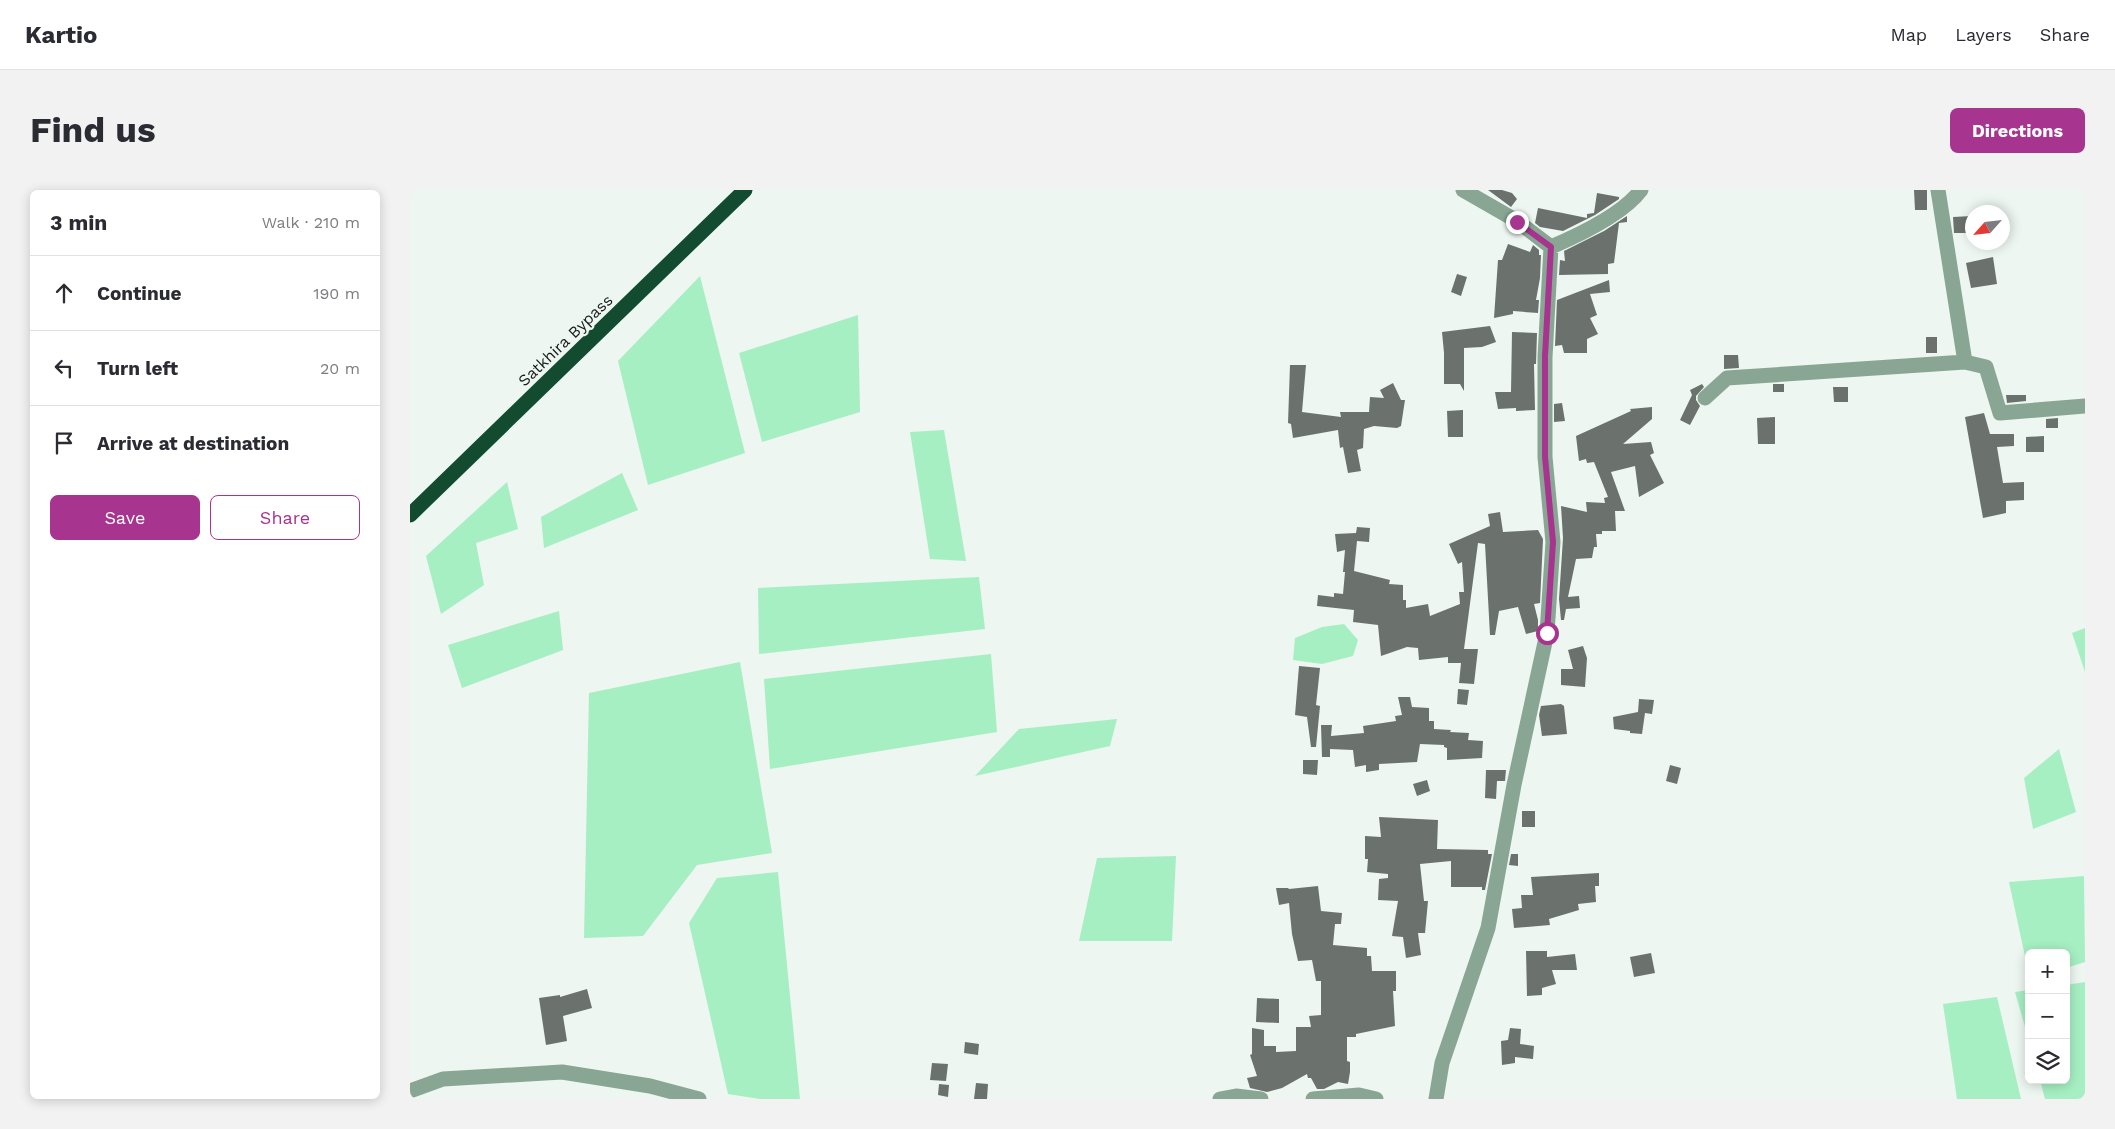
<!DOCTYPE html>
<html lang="en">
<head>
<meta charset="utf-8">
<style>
	:root { --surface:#fff; --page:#f2f2f3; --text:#2b2b33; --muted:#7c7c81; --line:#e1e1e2; --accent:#a7348e }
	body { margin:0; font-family:"Work Sans",sans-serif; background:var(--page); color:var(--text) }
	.controls { position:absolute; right:15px; bottom:15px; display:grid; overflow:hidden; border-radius:8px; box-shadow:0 2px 12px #0003 }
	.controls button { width:45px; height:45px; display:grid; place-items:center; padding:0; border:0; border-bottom:1px solid var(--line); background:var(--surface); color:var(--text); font:25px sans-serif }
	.compass { position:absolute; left:1555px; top:15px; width:45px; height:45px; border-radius:50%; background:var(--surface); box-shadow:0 2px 12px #0003; rotate:243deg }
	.stop { position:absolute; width:15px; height:15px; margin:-11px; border:4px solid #a7348e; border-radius:50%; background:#fff }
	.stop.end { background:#a7348e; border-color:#fff; box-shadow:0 1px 5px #0008 }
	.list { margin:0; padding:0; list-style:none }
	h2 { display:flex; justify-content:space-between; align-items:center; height:65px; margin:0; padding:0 20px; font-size:21px }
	h2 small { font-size:16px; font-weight:400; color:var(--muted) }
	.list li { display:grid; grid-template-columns:32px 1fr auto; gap:15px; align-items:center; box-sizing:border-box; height:75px; padding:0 20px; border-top:1px solid var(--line) }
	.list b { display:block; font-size:19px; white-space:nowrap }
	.list em { font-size:16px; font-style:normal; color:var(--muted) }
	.actions { display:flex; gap:10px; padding:15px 20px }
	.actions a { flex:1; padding:11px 0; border:1px solid var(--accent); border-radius:8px; text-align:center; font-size:18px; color:var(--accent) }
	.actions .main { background:var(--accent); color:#fff }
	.icon { flex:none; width:28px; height:28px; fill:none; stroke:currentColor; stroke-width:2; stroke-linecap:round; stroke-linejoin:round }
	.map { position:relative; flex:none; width:1675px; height:909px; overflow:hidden; border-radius:8px }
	header { display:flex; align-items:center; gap:30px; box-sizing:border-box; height:70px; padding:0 25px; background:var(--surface); border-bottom:1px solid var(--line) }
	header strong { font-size:24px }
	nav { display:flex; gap:28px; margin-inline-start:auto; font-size:18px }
	.intro { display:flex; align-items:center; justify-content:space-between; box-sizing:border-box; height:120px; padding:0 30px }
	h1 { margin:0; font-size:35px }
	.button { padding:12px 22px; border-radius:8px; background:var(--accent); color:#fff; font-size:18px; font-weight:700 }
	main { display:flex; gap:30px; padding:0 30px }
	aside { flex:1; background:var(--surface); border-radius:8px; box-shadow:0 2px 12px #0003 }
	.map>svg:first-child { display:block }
	.water { fill:#a6efc3 }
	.building { fill:#6b726d }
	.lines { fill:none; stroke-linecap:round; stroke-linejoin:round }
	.minor { stroke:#88a693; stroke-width:15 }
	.highway { stroke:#124b2f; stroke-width:15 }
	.route { stroke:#a7348e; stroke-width:6 }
	.labels { text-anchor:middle; stroke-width:4.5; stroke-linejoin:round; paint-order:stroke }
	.street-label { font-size:16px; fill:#181b19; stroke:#edf6f0 }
</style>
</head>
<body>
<header>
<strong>Kartio</strong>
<nav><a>Map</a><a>Layers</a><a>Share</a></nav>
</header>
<div class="intro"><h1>Find us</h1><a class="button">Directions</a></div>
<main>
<aside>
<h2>3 min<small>Walk · 210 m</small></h2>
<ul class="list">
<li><svg class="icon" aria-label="ahead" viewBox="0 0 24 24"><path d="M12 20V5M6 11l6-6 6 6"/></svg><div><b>Continue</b></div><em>190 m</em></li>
<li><svg class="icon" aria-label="left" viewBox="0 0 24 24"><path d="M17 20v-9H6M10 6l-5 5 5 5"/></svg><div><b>Turn left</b></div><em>20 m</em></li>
<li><svg class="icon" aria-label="arrive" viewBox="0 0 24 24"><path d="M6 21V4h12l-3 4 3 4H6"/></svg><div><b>Arrive at destination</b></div></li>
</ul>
<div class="actions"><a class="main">Save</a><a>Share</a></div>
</aside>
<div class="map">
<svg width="1675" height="909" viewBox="0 0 1675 909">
	<rect width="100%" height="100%" fill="#edf6f0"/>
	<path class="water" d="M 290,86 L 335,263 L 238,295 L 208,171 Z
		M 448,125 L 450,222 L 352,252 L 329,163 Z
		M 534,240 L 556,371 L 520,369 L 500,242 Z
		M 212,283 L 228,320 L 134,358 L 131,327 Z
		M 97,292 L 108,339 L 66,353 L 74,395 L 31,424 L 16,366 Z
		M 569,387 L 575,439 L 349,464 L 348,398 Z
		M 149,421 L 153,460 L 52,498 L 38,455 Z
		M 934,434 L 948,450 L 943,466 L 912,474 L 883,470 L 885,448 L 912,437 Z
		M 1675,438 L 1675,482 L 1662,443 Z
		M 581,464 L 587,542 L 360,579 L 354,489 Z
		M 330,472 L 362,663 L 287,675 L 233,746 L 174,748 L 179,503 Z
		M 707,529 L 700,556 L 565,586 L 609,539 Z
		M 1649,559 L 1666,622 L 1623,639 L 1614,588 Z
		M 766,666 L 762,751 L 669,751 L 687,668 Z
		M 368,682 L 390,909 L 350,909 L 318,904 L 279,733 L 307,688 Z
		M 1674,686 L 1675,772 L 1656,778 L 1656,763 L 1619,763 L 1619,785 L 1599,692 Z
		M 1675,792 L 1675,909 L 1635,909 L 1630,890 L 1656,890 L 1656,795 Z
		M 1619,800 L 1619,851 L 1605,802 Z
		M 1587,807 L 1611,909 L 1547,909 L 1533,814 Z"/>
	<path class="building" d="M 1078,0 L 1092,0 L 1102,3 L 1107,9 L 1101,17 Z
		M 1504,0 L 1517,0 L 1517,20 L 1505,20 Z
		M 1187,3 L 1209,7 L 1209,9 L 1185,25 L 1153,41 L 1130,37 L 1125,33 L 1128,18 L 1177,28 L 1177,24 L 1184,23 Z
		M 1217,26 L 1217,32 L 1209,33 L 1204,73 L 1198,74 L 1198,84 L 1149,85 L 1150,70 L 1155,71 L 1154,61 L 1194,41 Z
		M 1562,26 L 1562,43 L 1544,43 L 1543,27 Z
		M 1098,54 L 1120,62 L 1123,55 L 1129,60 L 1129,65 L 1131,65 L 1130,88 L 1126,110 L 1129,110 L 1128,123 L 1103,121 L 1103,124 L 1084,128 L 1088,70 L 1092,70 Z
		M 1583,67 L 1587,94 L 1561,98 L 1556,73 Z
		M 1047,84 L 1057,87 L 1051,106 L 1041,102 Z
		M 1199,90 L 1200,102 L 1180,104 L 1187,125 L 1180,128 L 1188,144 L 1177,149 L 1177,163 L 1154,163 L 1152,155 L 1145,156 L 1147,110 Z
		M 1080,136 L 1086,152 L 1072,157 L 1054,158 L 1054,201 L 1050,194 L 1034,194 L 1034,163 L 1032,142 Z
		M 1102,142 L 1127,143 L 1126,174 L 1124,174 L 1125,220 L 1106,221 L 1106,218 L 1088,219 L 1085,202 L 1101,202 Z
		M 1516,147 L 1527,147 L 1527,163 L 1516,163 Z
		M 1314,165 L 1328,165 L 1329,178 L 1314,179 Z
		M 880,175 L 896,175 L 892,222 L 931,227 L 930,222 L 959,222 L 960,207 L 974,208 L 970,200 L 983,193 L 991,210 L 995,210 L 991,236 L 987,238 L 964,236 L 954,239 L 953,258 L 947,260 L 951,281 L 938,283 L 933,257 L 930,258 L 928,240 L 883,248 L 881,234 L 878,233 Z
		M 1292,194 L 1294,197 L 1286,206 L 1286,210 L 1290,216 L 1280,235 L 1270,230 L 1282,205 L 1280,200 Z
		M 1363,194 L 1374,194 L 1374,202 L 1363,202 Z
		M 1423,197 L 1438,197 L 1438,212 L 1424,212 Z
		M 1596,205 L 1616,205 L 1616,211 L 1597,213 Z
		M 1152,213 L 1155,231 L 1144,232 L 1144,214 Z
		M 1242,217 L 1242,229 L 1213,254 L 1241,252 L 1244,263 L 1240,265 L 1254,293 L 1229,307 L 1225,276 L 1201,282 L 1215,321 L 1205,321 L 1206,341 L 1192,341 L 1192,344 L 1186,344 L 1187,357 L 1184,357 L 1182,368 L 1166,369 L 1158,407 L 1169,406 L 1170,418 L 1156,419 L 1154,430 L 1151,430 L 1149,409 L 1153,348 L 1151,316 L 1177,322 L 1176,312 L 1195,313 L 1194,308 L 1198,307 L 1184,272 L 1177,273 L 1176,269 L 1169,271 L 1166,246 L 1221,221 L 1220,219 Z
		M 1053,220 L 1053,247 L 1038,247 L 1037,221 Z
		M 1574,223 L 1580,244 L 1604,244 L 1604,256 L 1587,257 L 1593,293 L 1614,292 L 1614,310 L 1596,311 L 1596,323 L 1573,328 L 1555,227 Z
		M 1365,227 L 1365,254 L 1348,254 L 1347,228 Z
		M 1648,228 L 1648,238 L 1636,238 L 1636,229 Z
		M 1634,246 L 1634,262 L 1616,262 L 1616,247 Z
		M 1090,322 L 1093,342 L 1128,340 L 1133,349 L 1130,413 L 1124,414 L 1128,430 L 1128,441 L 1116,444 L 1108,417 L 1089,421 L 1085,445 L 1080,445 L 1075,354 L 1068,353 L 1054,459 L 1068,459 L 1064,494 L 1049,493 L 1051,473 L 1038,473 L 1038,467 L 1009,470 L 1008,458 L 997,457 L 971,466 L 968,435 L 943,432 L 944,420 L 907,416 L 908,405 L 924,407 L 924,403 L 933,404 L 935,382 L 933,382 L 935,360 L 927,362 L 925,344 L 946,343 L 947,337 L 960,338 L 959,352 L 947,351 L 944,381 L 980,390 L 979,394 L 993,395 L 993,410 L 996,410 L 996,418 L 1018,414 L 1020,426 L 1050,414 L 1049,402 L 1054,402 L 1052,372 L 1048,374 L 1039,354 L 1080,336 L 1078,324 Z
		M 1173,456 L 1177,468 L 1175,497 L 1151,495 L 1151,479 L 1163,479 L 1158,460 Z
		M 889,476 L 910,478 L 906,515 L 910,516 L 906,557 L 901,557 L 897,527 L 885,525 Z
		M 1048,499 L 1059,500 L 1057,515 L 1047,514 Z
		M 988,507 L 1000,507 L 1002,517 L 1019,518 L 1019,531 L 1024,531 L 1024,539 L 1041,540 L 1040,542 L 1059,543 L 1058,550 L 1073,551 L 1072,568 L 1037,570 L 1037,558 L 1034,557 L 1034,555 L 1010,554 L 1007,572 L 969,574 L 969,580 L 956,582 L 956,575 L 945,577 L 943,560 L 920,559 L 920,567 L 912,567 L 911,535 L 922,535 L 921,546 L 954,543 L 953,536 L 986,531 L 985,526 L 992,525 Z
		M 1229,509 L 1244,510 L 1242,524 L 1235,523 L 1232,544 L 1220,543 L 1220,541 L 1204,539 L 1203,527 L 1228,522 Z
		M 1151,514 L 1154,516 L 1157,544 L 1132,546 L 1129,525 L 1131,516 Z
		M 893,570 L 908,570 L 907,585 L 893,584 Z
		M 1260,575 L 1271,578 L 1267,594 L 1256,591 Z
		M 1076,580 L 1096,580 L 1095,591 L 1087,591 L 1086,609 L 1075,608 Z
		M 1017,590 L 1020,601 L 1007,606 L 1003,594 Z
		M 1112,621 L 1125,621 L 1125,637 L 1112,637 Z
		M 969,627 L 1028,630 L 1027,659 L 1078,660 L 1078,664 L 1082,664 L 1075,700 L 1072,700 L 1072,697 L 1041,697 L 1041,671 L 1010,674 L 1014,711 L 1018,711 L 1015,743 L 1008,743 L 1011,765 L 996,768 L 993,747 L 982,746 L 988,711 L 968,710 L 969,689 L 978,688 L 978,684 L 957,682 L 958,669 L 955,669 L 955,646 L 971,647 Z
		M 1101,664 L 1108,664 L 1108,676 L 1099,675 Z
		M 1189,683 L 1189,696 L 1185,696 L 1186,712 L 1168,714 L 1169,720 L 1139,729 L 1140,735 L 1104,738 L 1102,719 L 1112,718 L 1111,705 L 1123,705 L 1121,687 Z
		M 908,696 L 911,721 L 932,723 L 931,734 L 925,734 L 923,755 L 957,758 L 957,766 L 961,766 L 962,781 L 986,781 L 986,801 L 983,801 L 985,836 L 946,844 L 946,847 L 937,847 L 937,871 L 940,872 L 940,882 L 938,894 L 928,892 L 914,899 L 907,899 L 901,888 L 898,888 L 897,884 L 872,898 L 857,902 L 840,898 L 837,888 L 847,886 L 840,865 L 842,864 L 842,838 L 854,840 L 854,856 L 866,856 L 866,862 L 886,861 L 886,837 L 901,837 L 899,826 L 911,825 L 911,791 L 906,791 L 902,770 L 888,771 L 882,744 L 879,713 L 869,715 L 866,698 L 878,698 L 879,699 Z
		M 1116,761 L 1137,761 L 1137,767 L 1165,764 L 1167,780 L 1142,780 L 1146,794 L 1132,798 L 1132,805 L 1117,806 Z
		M 1241,763 L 1245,783 L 1224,787 L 1220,767 Z
		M 177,799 L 182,818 L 153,826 L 157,851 L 136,855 L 129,808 L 150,805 L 150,807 Z
		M 847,808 L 869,809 L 869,833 L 846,832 Z
		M 1100,838 L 1111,839 L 1110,854 L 1124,856 L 1123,869 L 1105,867 L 1105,873 L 1092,875 L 1091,851 L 1098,850 Z
		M 555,852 L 569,854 L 568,865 L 554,863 Z
		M 522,873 L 538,874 L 536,891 L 520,890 Z
		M 566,893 L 578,894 L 577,909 L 564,909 Z
		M 529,894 L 539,895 L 538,907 L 528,905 Z"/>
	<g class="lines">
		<path class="minor" d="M 1528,0 L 1555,172 L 1576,177 L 1590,223 L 1675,216
			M 1141,57 C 1169,45 1213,24 1231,0
			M 1295,208 L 1317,188 L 1555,172
			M 0,901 L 33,889 L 152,882 L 240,896 L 289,909
			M 810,909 L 826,906 L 851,909
			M 903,909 L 949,905 L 966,909
			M 1026,909 L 1032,873 L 1078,738 L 1104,595 L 1137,443 L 1143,352 L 1135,267 L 1135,167 L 1141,57 L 1107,31 L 1053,0"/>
		<path class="highway" d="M 0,325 L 335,0"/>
	</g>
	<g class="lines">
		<path class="route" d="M 1107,32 L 1141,57 L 1135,166 L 1135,267 L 1143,352 L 1137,443"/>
	</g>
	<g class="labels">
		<g class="street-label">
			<text transform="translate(155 150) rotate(-44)" y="6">Satkhira Bypass</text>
		</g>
	</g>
</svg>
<div class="controls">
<button>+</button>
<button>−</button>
<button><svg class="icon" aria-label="layers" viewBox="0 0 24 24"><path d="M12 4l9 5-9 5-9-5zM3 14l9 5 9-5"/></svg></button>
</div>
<svg class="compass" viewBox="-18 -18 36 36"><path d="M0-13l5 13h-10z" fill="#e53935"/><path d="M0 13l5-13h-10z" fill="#7c7c81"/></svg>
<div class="stop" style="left:1137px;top:443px"></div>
<div class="stop end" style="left:1107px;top:32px"></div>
</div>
</main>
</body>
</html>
